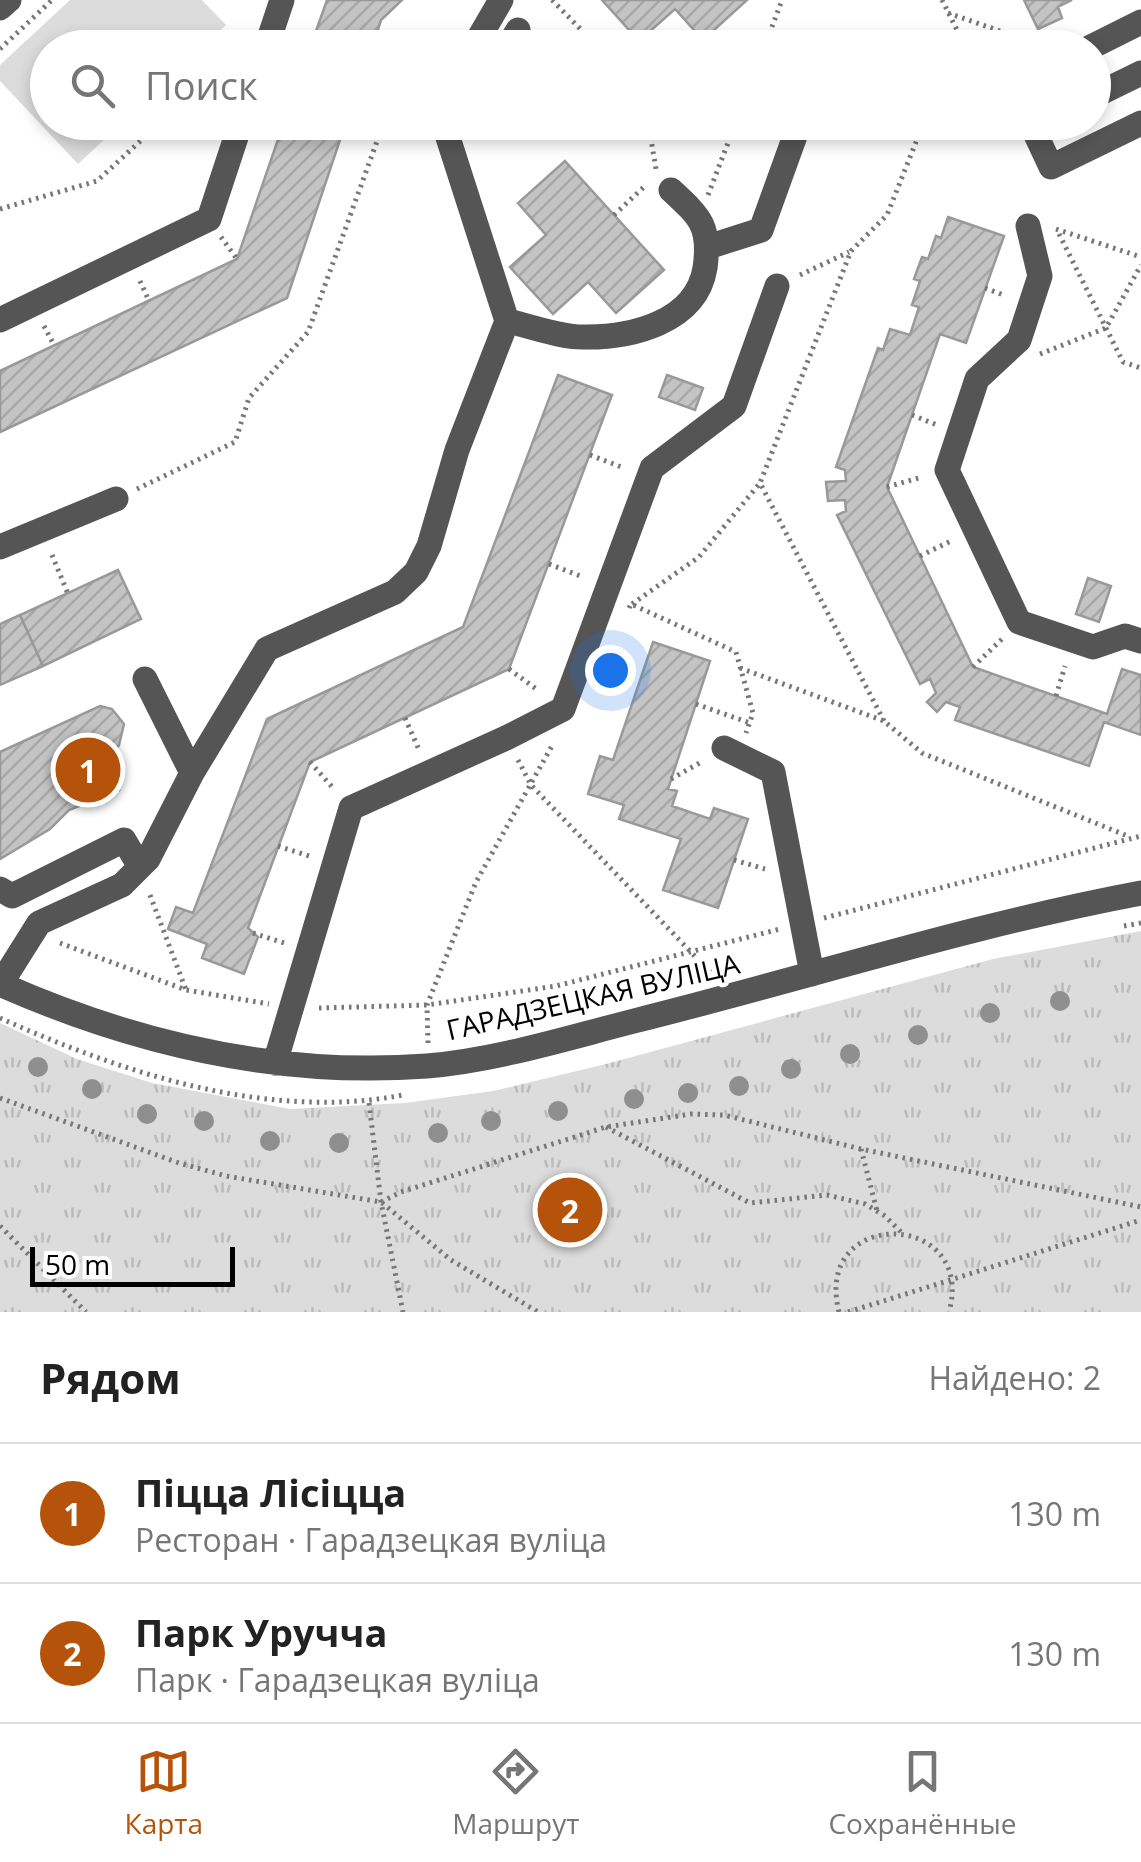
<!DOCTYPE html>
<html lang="ru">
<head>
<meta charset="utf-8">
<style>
	:root { --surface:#fff; --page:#f2f2f2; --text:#222; --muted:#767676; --line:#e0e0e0; --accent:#b45309 }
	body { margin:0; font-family:"Open Sans",sans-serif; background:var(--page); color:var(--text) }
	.scale { position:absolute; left:30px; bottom:25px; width:205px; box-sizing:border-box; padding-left:10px; border:5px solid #000; border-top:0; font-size:28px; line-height:35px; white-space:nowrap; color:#000; -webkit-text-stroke:8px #fff; paint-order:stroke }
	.you { position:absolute; left:610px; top:670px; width:35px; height:35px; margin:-25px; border:8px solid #fff; border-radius:50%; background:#1a73e8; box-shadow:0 0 0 15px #1a73e833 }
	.badge { display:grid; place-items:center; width:65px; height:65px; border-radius:50%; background:var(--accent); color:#fff; font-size:32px; font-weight:700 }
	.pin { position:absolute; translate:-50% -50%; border:5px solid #fff; box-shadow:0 2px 10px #0006 }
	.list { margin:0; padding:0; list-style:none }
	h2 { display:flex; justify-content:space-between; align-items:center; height:130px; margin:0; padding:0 40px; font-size:42px }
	h2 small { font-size:32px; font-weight:400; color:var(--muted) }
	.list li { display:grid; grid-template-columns:65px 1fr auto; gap:30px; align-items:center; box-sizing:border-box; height:140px; padding:0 40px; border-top:2px solid var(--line) }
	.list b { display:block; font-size:38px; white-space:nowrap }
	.list p { margin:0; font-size:32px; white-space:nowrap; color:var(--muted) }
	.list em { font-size:32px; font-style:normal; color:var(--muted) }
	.icon { flex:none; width:55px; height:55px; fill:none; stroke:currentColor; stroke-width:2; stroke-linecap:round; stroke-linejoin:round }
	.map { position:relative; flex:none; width:1141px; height:1312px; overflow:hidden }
	.search { position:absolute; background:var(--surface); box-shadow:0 5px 15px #0003; left:30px; right:30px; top:30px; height:110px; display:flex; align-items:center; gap:25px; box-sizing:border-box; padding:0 35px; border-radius:55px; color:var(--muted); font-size:38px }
	.sheet { height:410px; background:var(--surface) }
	nav { display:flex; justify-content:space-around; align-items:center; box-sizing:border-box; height:140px; border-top:2px solid var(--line); background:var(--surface); font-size:28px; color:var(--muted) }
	nav a { display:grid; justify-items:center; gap:5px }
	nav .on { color:var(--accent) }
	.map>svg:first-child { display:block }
	.park { fill:url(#park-tufts) }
	.pitch { fill:#dcdcdc }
	.building { fill:url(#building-hatch); stroke:#999; stroke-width:2.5 }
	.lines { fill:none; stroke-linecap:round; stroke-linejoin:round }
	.path { stroke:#777; stroke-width:5; stroke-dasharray:2.5 5; stroke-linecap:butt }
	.minor { stroke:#555; stroke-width:25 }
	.tree { fill:#8f8f8f }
	.labels { text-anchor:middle; stroke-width:9; stroke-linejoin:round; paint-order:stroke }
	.street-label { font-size:28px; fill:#000; stroke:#fff }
</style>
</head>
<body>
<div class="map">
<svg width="1141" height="1312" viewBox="0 0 1141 1312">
	<defs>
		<pattern id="park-tufts" width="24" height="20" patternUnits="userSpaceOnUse" patternTransform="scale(2.5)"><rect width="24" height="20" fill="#dcdcdc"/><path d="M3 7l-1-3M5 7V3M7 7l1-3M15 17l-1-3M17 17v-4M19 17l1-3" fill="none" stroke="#bbb"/></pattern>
		<pattern id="building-hatch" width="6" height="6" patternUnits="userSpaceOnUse" patternTransform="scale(2.5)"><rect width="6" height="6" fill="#c4c4c4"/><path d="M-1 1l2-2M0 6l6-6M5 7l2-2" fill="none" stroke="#a7a7a7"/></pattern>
	</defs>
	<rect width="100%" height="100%" fill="#fff"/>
	<path class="park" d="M 1141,931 L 1141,1312 L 0,1312 L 0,1023 L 77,1059 L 152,1083 L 290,1109 L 405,1103 L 493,1091 L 606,1064 L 993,959 Z"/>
	<path class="pitch" d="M 70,0 L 202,0 L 226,25 L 202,47 L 48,48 L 48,122 L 122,123 L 78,164 L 0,81 L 0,65 Z"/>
	<path class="building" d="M 327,0 L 402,0 L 381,20 L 372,48 L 310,48 Z
		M 602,0 L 747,0 L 703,40 L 675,9 L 639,41 Z
		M 1024,0 L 1072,0 L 1058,7 L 1062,18 L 1038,29 Z
		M 284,122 L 346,122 L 287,298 L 0,432 L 0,371 L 237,259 Z
		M 565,161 L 664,270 L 616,313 L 588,282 L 553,314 L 510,267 L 546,235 L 518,203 Z
		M 948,217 L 1004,236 L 966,343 L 940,334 L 887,487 L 973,667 L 1107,714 L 1122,669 L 1141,675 L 1141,735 L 1104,722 L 1089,766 L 955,720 L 960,707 L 946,702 L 937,712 L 927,702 L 936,693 L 930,679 L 920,684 L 837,515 L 846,511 L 845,500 L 828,501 L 826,482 L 846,481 L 845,470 L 836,467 L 878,348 L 883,350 L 890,329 L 910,335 L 919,307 L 912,305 L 920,281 L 914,279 L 922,257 L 928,259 L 936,236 L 941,238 Z
		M 558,375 L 612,395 L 509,669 L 310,762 L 248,928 L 258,937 L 244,974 L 202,958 L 207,944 L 168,929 L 176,907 L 193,913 L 267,719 L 463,627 Z
		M 667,375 L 703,388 L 695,410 L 659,397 Z
		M 118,570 L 141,619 L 43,666 L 20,615 Z
		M 1088,578 L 1111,586 L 1099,622 L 1076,614 Z
		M 20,615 L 43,666 L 0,685 L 0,624 Z
		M 653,642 L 710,661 L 668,789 L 677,791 L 672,806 L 710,819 L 714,808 L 748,819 L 718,908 L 663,890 L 681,839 L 619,819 L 624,805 L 588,794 L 600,756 L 613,760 Z
		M 100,706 L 112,709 L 124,724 L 119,745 L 107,763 L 119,790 L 69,810 L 50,829 L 0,859 L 0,752 Z"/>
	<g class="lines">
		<path class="path" d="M 552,0 L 599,48
			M 942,0 L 966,48
			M 948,13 L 1049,48
			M 373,43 L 383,48
			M 764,48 L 782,0
			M 0,49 L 52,0
			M 648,122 L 656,169
			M 708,195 L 736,122
			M 0,209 L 97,181 L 161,122
			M 614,215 L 646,185
			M 1056,229 L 1141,257
			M 1059,234 L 1123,362 L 1141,368
			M 221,237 L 237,259
			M 800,275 L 849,252
			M 140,281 L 149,301
			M 985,288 L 1006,296
			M 44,326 L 54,345
			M 1040,354 L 1106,328 L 1141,265
			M 912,415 L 937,425
			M 590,455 L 624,468
			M 887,487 L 922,477
			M 137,489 L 235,442 L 249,398 L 308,332 L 384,122
			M 52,555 L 68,594
			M 920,556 L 953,540
			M 549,564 L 583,577
			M 632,604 L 699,557 L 760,483
			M 629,608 L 631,604 L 736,652 L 753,713 L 746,733
			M 973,667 L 1003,638
			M 740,668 L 884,721 L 922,753 L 1130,837
			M 509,669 L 539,691
			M 1056,696 L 1065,666
			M 696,704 L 750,723
			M 405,718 L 420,752
			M 884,721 L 760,483 L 851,251 L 887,215 L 924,122
			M 518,760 L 531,785 L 711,973
			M 310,762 L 334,789
			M 671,779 L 703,761
			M 278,846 L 309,856
			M 734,860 L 765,869
			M 150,895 L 186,990
			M 824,918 L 1141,836
			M 1124,926 L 1141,923
			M 253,933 L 284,943
			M 60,943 L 186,990 L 269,1004
			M 319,1008 L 427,1005 L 556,986 L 780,929
			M 0,1018 C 123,1073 267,1121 403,1095
			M 428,1043 L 427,1005 L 476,882 L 553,744
			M 0,1098 L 179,1163 L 226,1176 L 381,1202 L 451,1260 L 538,1312
			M 369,1103 L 381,1202 L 403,1312
			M 606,1127 L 750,1203 L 827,1195 L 865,1204 L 885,1216 L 902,1233
			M 861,1149 L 877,1211
			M 381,1202 L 401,1192 L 606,1127 L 691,1114 L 724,1115 L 861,1149 L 1141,1207
			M 0,1226 L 86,1312
			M 839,1312 C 812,1206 977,1210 949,1312
			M 848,1312 L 1141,1220"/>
		<path class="minor" d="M 0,8 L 9,0
			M 266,48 L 282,0
			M 473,48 L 501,0
			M 507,48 L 518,30
			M 1089,48 L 1141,22
			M 1094,96 L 1141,73
			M 1030,122 L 1051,167 L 1141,123
			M 1028,226 L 1040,276 L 1019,340 L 977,379 L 947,470 L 1019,622 L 1093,647 L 1125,636 L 1141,641
			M 708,247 L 761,230 L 800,122
			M 0,320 L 209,219 L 241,122
			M 507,321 C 531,326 559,337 582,337 C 630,338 696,323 705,268 C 711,226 700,217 671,190
			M 0,547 L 116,499
			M 145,679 L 192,773
			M 724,748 L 773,772 L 812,974
			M 0,889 L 12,896 L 124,840 L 140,867
			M 0,984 C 135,1044 278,1077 427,1066 C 497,1060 567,1038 634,1021 C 803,979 970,925 1141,893
			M 0,985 L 39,923 L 122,885 L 148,859 L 192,773 L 267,649 L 395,592 L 416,572 L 429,546 L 457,450 L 507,321 L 443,122
			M 275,1063 L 351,808 L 506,738 L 563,709 L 652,468 L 734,406 L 777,286"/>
	</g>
	<g class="tree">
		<circle cx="1060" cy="1001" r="10"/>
		<circle cx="990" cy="1013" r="10"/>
		<circle cx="918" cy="1035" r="10"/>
		<circle cx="850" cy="1054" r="10"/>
		<circle cx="38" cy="1067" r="10"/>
		<circle cx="791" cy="1069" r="10"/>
		<circle cx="739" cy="1086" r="10"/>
		<circle cx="92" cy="1089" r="10"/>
		<circle cx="688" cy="1093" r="10"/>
		<circle cx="634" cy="1099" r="10"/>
		<circle cx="558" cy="1111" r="10"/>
		<circle cx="147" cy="1114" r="10"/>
		<circle cx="204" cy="1121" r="10"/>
		<circle cx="491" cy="1121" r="10"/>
		<circle cx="438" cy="1133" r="10"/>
		<circle cx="270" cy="1141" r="10"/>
		<circle cx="339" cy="1143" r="10"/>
	</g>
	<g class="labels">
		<g class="street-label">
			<text transform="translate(593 997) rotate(-13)" y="10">ГАРАДЗЕЦКАЯ ВУЛІЦА</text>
		</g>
	</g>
</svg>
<div class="scale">50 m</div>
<div class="you"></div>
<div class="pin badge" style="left:88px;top:770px">1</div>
<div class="pin badge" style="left:570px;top:1210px">2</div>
<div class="search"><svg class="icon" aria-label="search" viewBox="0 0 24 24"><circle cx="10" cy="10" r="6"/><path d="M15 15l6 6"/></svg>Поиск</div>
</div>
<section class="sheet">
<h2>Рядом<small>Найдено: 2</small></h2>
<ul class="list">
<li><span class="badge">1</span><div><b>Піцца Лісіцца</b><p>Ресторан · Гарадзецкая вуліца</p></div><em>130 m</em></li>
<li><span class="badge">2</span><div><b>Парк Уручча</b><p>Парк · Гарадзецкая вуліца</p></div><em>130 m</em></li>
</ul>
</section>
<nav>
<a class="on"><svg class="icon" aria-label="map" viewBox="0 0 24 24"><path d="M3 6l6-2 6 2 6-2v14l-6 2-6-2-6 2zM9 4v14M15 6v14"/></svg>Карта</a>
<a><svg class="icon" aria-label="directions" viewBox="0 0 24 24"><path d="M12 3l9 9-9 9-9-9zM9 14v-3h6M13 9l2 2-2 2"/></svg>Маршрут</a>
<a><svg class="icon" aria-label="saved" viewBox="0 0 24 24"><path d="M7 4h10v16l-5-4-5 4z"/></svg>Сохранённые</a>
</nav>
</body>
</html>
